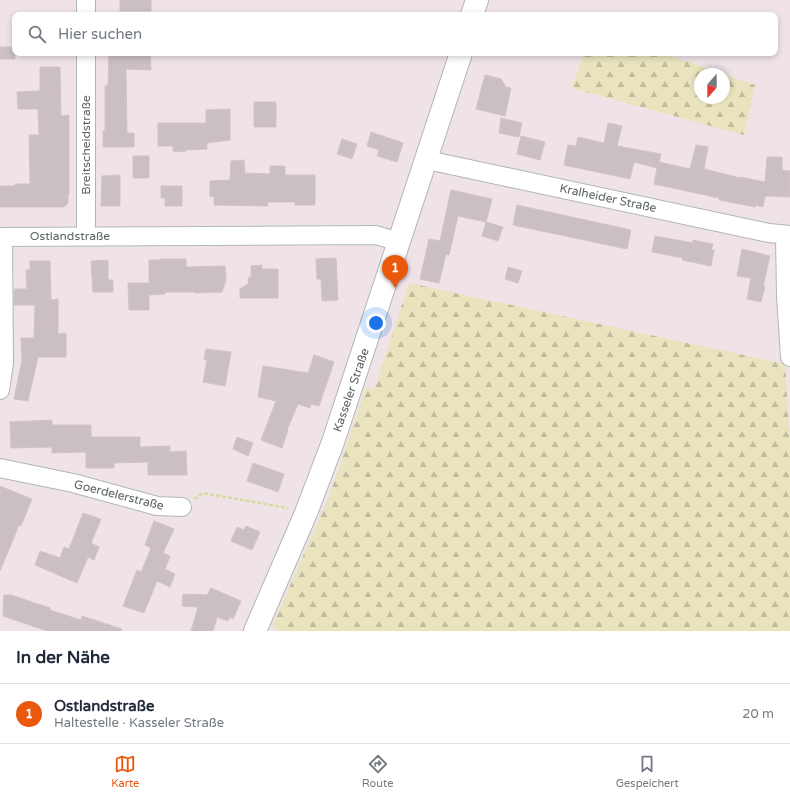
<!DOCTYPE html>
<html lang="de">
<head>
<meta charset="utf-8">
<style>
	:root { --surface:#fff; --page:#f6f6f7; --text:#1f2937; --muted:#747a83; --line:#e0e1e3; --accent:#ea580c }
	body { margin:0; font-family:"Varela Round",sans-serif; background:var(--page); color:var(--text) }
	.compass { position:absolute; left:694px; top:68px; width:36px; height:36px; border-radius:50%; background:var(--surface); box-shadow:0 2px 6px #0003; rotate:201deg }
	.you { position:absolute; left:376px; top:323px; width:14px; height:14px; margin:-10px; border:3px solid #fff; border-radius:50%; background:#1a73e8; box-shadow:0 0 0 6px #1a73e833 }
	.badge { display:grid; place-items:center; width:26px; height:26px; border-radius:50%; background:var(--accent); color:#fff; font-size:13px; font-weight:700 }
	.pin { position:absolute; translate:-50% -33px; filter:drop-shadow(0 1px 2px #0008) }
	.pin::after { content:''; position:absolute; top:21px; width:14px; height:12px; background:inherit; clip-path:polygon(0 0,100% 0,50% 100%) }
	.list { margin:0; padding:0; list-style:none }
	h2 { display:flex; justify-content:space-between; align-items:center; height:52px; margin:0; padding:0 16px; font-size:17px }
	h2 small { font-size:13px; font-weight:400; color:var(--muted) }
	.list li { display:grid; grid-template-columns:26px 1fr auto; gap:12px; align-items:center; box-sizing:border-box; height:60px; padding:0 16px; border-top:1px solid var(--line) }
	.list b { display:block; font-size:15px; white-space:nowrap }
	.list p { margin:0; font-size:13px; white-space:nowrap; color:var(--muted) }
	.list em { font-size:13px; font-style:normal; color:var(--muted) }
	.icon { flex:none; width:22px; height:22px; fill:none; stroke:currentColor; stroke-width:2; stroke-linecap:round; stroke-linejoin:round }
	.map { position:relative; flex:none; width:790px; height:631px; overflow:hidden }
	.search { position:absolute; background:var(--surface); box-shadow:0 2px 6px #0003; left:12px; right:12px; top:12px; height:44px; display:flex; align-items:center; gap:10px; box-sizing:border-box; padding:0 14px; border-radius:8px; color:var(--muted); font-size:15px }
	.sheet { height:112px; background:var(--surface) }
	nav { display:flex; justify-content:space-around; align-items:center; box-sizing:border-box; height:56px; border-top:1px solid var(--line); background:var(--surface); font-size:11px; color:var(--muted) }
	nav a { display:grid; justify-items:center; gap:2px }
	nav .on { color:var(--accent) }
	.map>svg:first-child { display:block }
	.forest { fill:url(#forest-firs) }
	.building { fill:#cac0c4; stroke:#d5c1c9 }
	.lines { fill:none; stroke-linecap:round; stroke-linejoin:round }
	.minor-casing { stroke:#afb7b3; stroke-width:20 }
	.tertiary-casing { stroke:#afb7b3; stroke-width:24 }
	.path { stroke:#d3dca0; stroke-width:2.5; stroke-dasharray:4 2; stroke-linecap:butt }
	.minor { stroke:#fff; stroke-width:18 }
	.tertiary { stroke:#fff; stroke-width:22 }
	.labels { text-anchor:middle; stroke-width:3; stroke-linejoin:round; paint-order:stroke }
	.street-label { font-size:12px; fill:#5b6560; stroke:#fff }
</style>
</head>
<body>
<div class="map">
<svg width="790" height="631" viewBox="0 0 790 631">
	<defs>
		<pattern id="forest-firs" width="22" height="20" patternUnits="userSpaceOnUse"><rect width="22" height="20" fill="#e9e4be"/><path d="M5 1l3.5 6h-7zM16 11l3.5 6h-7z" fill="#c0bc9e"/></pattern>
	</defs>
	<rect width="100%" height="100%" fill="#efe3e7"/>
	<path class="forest" d="M 585,53 L 662,53 L 724,74 L 700,74 L 700,98 L 724,98 L 724,74 L 755,85 L 744,135 L 571,88 Z
		M 409,283 L 785,364 L 790,440 L 790,631 L 282,631 L 272,627 L 330,494 L 366,388 L 374,390 Z"/>
	<path class="building" d="M 120,0 L 151,0 L 151,11 L 120,11 Z
		M 0,47 L 15,47 L 15,59 L 0,59 Z
		M 109,53 L 150,53 L 151,70 L 126,69 L 127,133 L 134,133 L 134,147 L 103,147 L 103,131 L 105,131 L 105,86 L 108,85 Z
		M 40,67 L 60,67 L 61,116 L 69,115 L 69,194 L 68,194 L 68,203 L 64,207 L 0,207 L 0,186 L 15,186 L 15,184 L 30,184 L 29,135 L 39,135 L 38,109 L 18,109 L 17,92 L 40,91 Z
		M 485,75 L 501,79 L 506,87 L 511,88 L 505,116 L 476,109 Z
		M 254,102 L 276,102 L 276,127 L 254,127 Z
		M 230,109 L 230,140 L 207,143 L 207,149 L 185,150 L 185,152 L 173,151 L 173,146 L 158,146 L 158,123 L 206,123 L 206,110 Z
		M 501,118 L 522,123 L 519,137 L 499,133 Z
		M 608,123 L 622,126 L 617,146 L 661,154 L 659,162 L 690,169 L 696,145 L 708,147 L 704,169 L 740,178 L 740,177 L 765,182 L 767,157 L 782,157 L 782,170 L 790,171 L 790,197 L 765,196 L 763,207 L 756,205 L 755,207 L 719,200 L 719,198 L 654,184 L 657,168 L 634,162 L 630,179 L 564,165 L 568,145 L 576,146 L 578,137 L 604,143 Z
		M 371,132 L 403,143 L 397,162 L 377,156 L 379,150 L 367,146 Z
		M 521,136 L 545,142 L 540,160 L 517,154 Z
		M 342,139 L 357,144 L 352,159 L 337,154 Z
		M 133,156 L 149,156 L 149,178 L 133,178 Z
		M 244,160 L 245,173 L 270,174 L 270,166 L 285,166 L 285,175 L 315,175 L 315,205 L 295,205 L 295,202 L 267,202 L 268,206 L 214,205 L 214,196 L 210,197 L 210,181 L 230,180 L 231,161 Z
		M 120,175 L 120,206 L 101,206 L 102,176 Z
		M 161,186 L 182,186 L 182,206 L 165,206 L 165,198 L 161,198 Z
		M 451,190 L 492,199 L 486,222 L 458,216 L 449,255 L 446,254 L 439,283 L 420,279 L 429,239 L 440,241 Z
		M 517,205 L 631,230 L 627,249 L 513,225 Z
		M 486,222 L 503,227 L 498,241 L 482,236 Z
		M 655,236 L 693,243 L 693,240 L 713,244 L 711,250 L 714,250 L 711,266 L 682,260 L 683,258 L 652,252 Z
		M 742,249 L 770,256 L 763,286 L 765,286 L 761,302 L 747,299 L 751,278 L 737,276 Z
		M 336,258 L 338,300 L 322,301 L 321,279 L 317,279 L 316,259 Z
		M 160,259 L 186,259 L 186,267 L 225,266 L 226,280 L 222,292 L 195,293 L 195,292 L 165,292 L 165,294 L 149,295 L 149,310 L 129,310 L 128,283 L 149,283 L 149,260 L 160,260 Z
		M 108,260 L 108,280 L 113,280 L 113,292 L 93,292 L 91,261 Z
		M 30,261 L 50,261 L 51,300 L 58,299 L 58,334 L 66,333 L 66,357 L 38,357 L 28,401 L 14,399 L 22,360 L 21,338 L 34,338 L 35,305 L 14,305 L 14,289 L 27,289 L 26,270 L 30,270 Z
		M 262,265 L 262,269 L 278,269 L 278,298 L 240,298 L 240,289 L 248,284 L 249,277 L 251,277 L 251,266 Z
		M 508,267 L 522,271 L 518,283 L 505,279 Z
		M 206,349 L 231,352 L 225,386 L 203,382 L 207,360 L 204,360 Z
		M 314,355 L 334,362 L 319,406 L 311,404 L 310,408 L 298,404 L 287,430 L 288,430 L 282,448 L 261,440 L 276,401 L 258,397 L 263,366 L 308,373 Z
		M 52,420 L 52,425 L 91,425 L 91,437 L 140,437 L 140,447 L 170,446 L 170,452 L 186,451 L 187,475 L 148,475 L 148,462 L 114,463 L 114,468 L 86,468 L 86,452 L 52,453 L 52,447 L 11,448 L 10,422 Z
		M 237,437 L 253,443 L 248,456 L 233,449 Z
		M 253,463 L 284,474 L 278,492 L 247,481 Z
		M 0,486 L 32,499 L 21,526 L 19,525 L 0,571 Z
		M 83,513 L 101,519 L 91,543 L 99,547 L 94,560 L 88,557 L 77,583 L 35,565 L 40,551 L 60,558 L 64,547 L 69,549 Z
		M 154,521 L 174,529 L 163,553 L 170,556 L 165,569 L 175,574 L 170,587 L 157,581 L 144,613 L 123,606 L 137,570 L 141,572 L 151,548 L 145,545 Z
		M 246,526 L 260,532 L 252,550 L 231,541 L 237,527 L 244,530 Z
		M 211,588 L 241,601 L 233,619 L 230,617 L 228,621 L 217,617 L 213,631 L 191,631 L 198,607 L 182,606 L 183,594 L 207,595 Z
		M 4,595 L 11,595 L 50,608 L 50,610 L 81,620 L 82,616 L 122,629 L 121,631 L 47,631 L 3,616 Z"/>
	<g class="lines">
		<defs>
			<path id="minor" d="M 86,0 L 86,15
				M 86,53 L 86,236
				M 427,160 L 769,233 L 790,235
				M 785,235 L 786,296 L 790,357
				M 0,237 L 376,235 L 399,242
				M 0,390 L 4,363 L 3,237
				M 0,468 L 73,483 L 157,506 L 182,507"/>
			<path id="tertiary" d="M 472,15 L 477,0
				M 255,631 L 306,513 L 333,442 L 461,53"/>
		</defs>
		<use href="#minor" class="minor-casing"/>
		<use href="#tertiary" class="tertiary-casing"/>
		<path class="path" d="M 194,499 L 203,493 L 288,508"/>
		<use href="#minor" class="minor"/>
		<use href="#tertiary" class="tertiary"/>
	</g>
	<g class="labels">
		<g class="street-label">
			<text transform="translate(86 145) rotate(-90)" y="4">Breitscheidstraße</text>
			<text transform="translate(608 198) rotate(12)" y="4">Kralheider Straße</text>
			<text x="70" y="240">Ostlandstraße</text>
			<text transform="translate(351 390) rotate(-71)" y="4">Kasseler Straße</text>
			<text transform="translate(119 495) rotate(14)" y="4">Goerdelerstraße</text>
		</g>
	</g>
</svg>
<svg class="compass" viewBox="-18 -18 36 36"><path d="M0-13l5 13h-10z" fill="#e53935"/><path d="M0 13l5-13h-10z" fill="#747a83"/></svg>
<div class="you"></div>
<div class="pin badge" style="left:395px;top:288px">1</div>
<div class="search"><svg class="icon" aria-label="search" viewBox="0 0 24 24"><circle cx="10" cy="10" r="6"/><path d="M15 15l6 6"/></svg>Hier suchen</div>
</div>
<section class="sheet">
<h2>In der Nähe<small></small></h2>
<ul class="list">
<li><span class="badge">1</span><div><b>Ostlandstraße</b><p>Haltestelle · Kasseler Straße</p></div><em>20 m</em></li>
</ul>
</section>
<nav>
<a class="on"><svg class="icon" aria-label="map" viewBox="0 0 24 24"><path d="M3 6l6-2 6 2 6-2v14l-6 2-6-2-6 2zM9 4v14M15 6v14"/></svg>Karte</a>
<a><svg class="icon" aria-label="directions" viewBox="0 0 24 24"><path d="M12 3l9 9-9 9-9-9zM9 14v-3h6M13 9l2 2-2 2"/></svg>Route</a>
<a><svg class="icon" aria-label="saved" viewBox="0 0 24 24"><path d="M7 4h10v16l-5-4-5 4z"/></svg>Gespeichert</a>
</nav>
</body>
</html>
